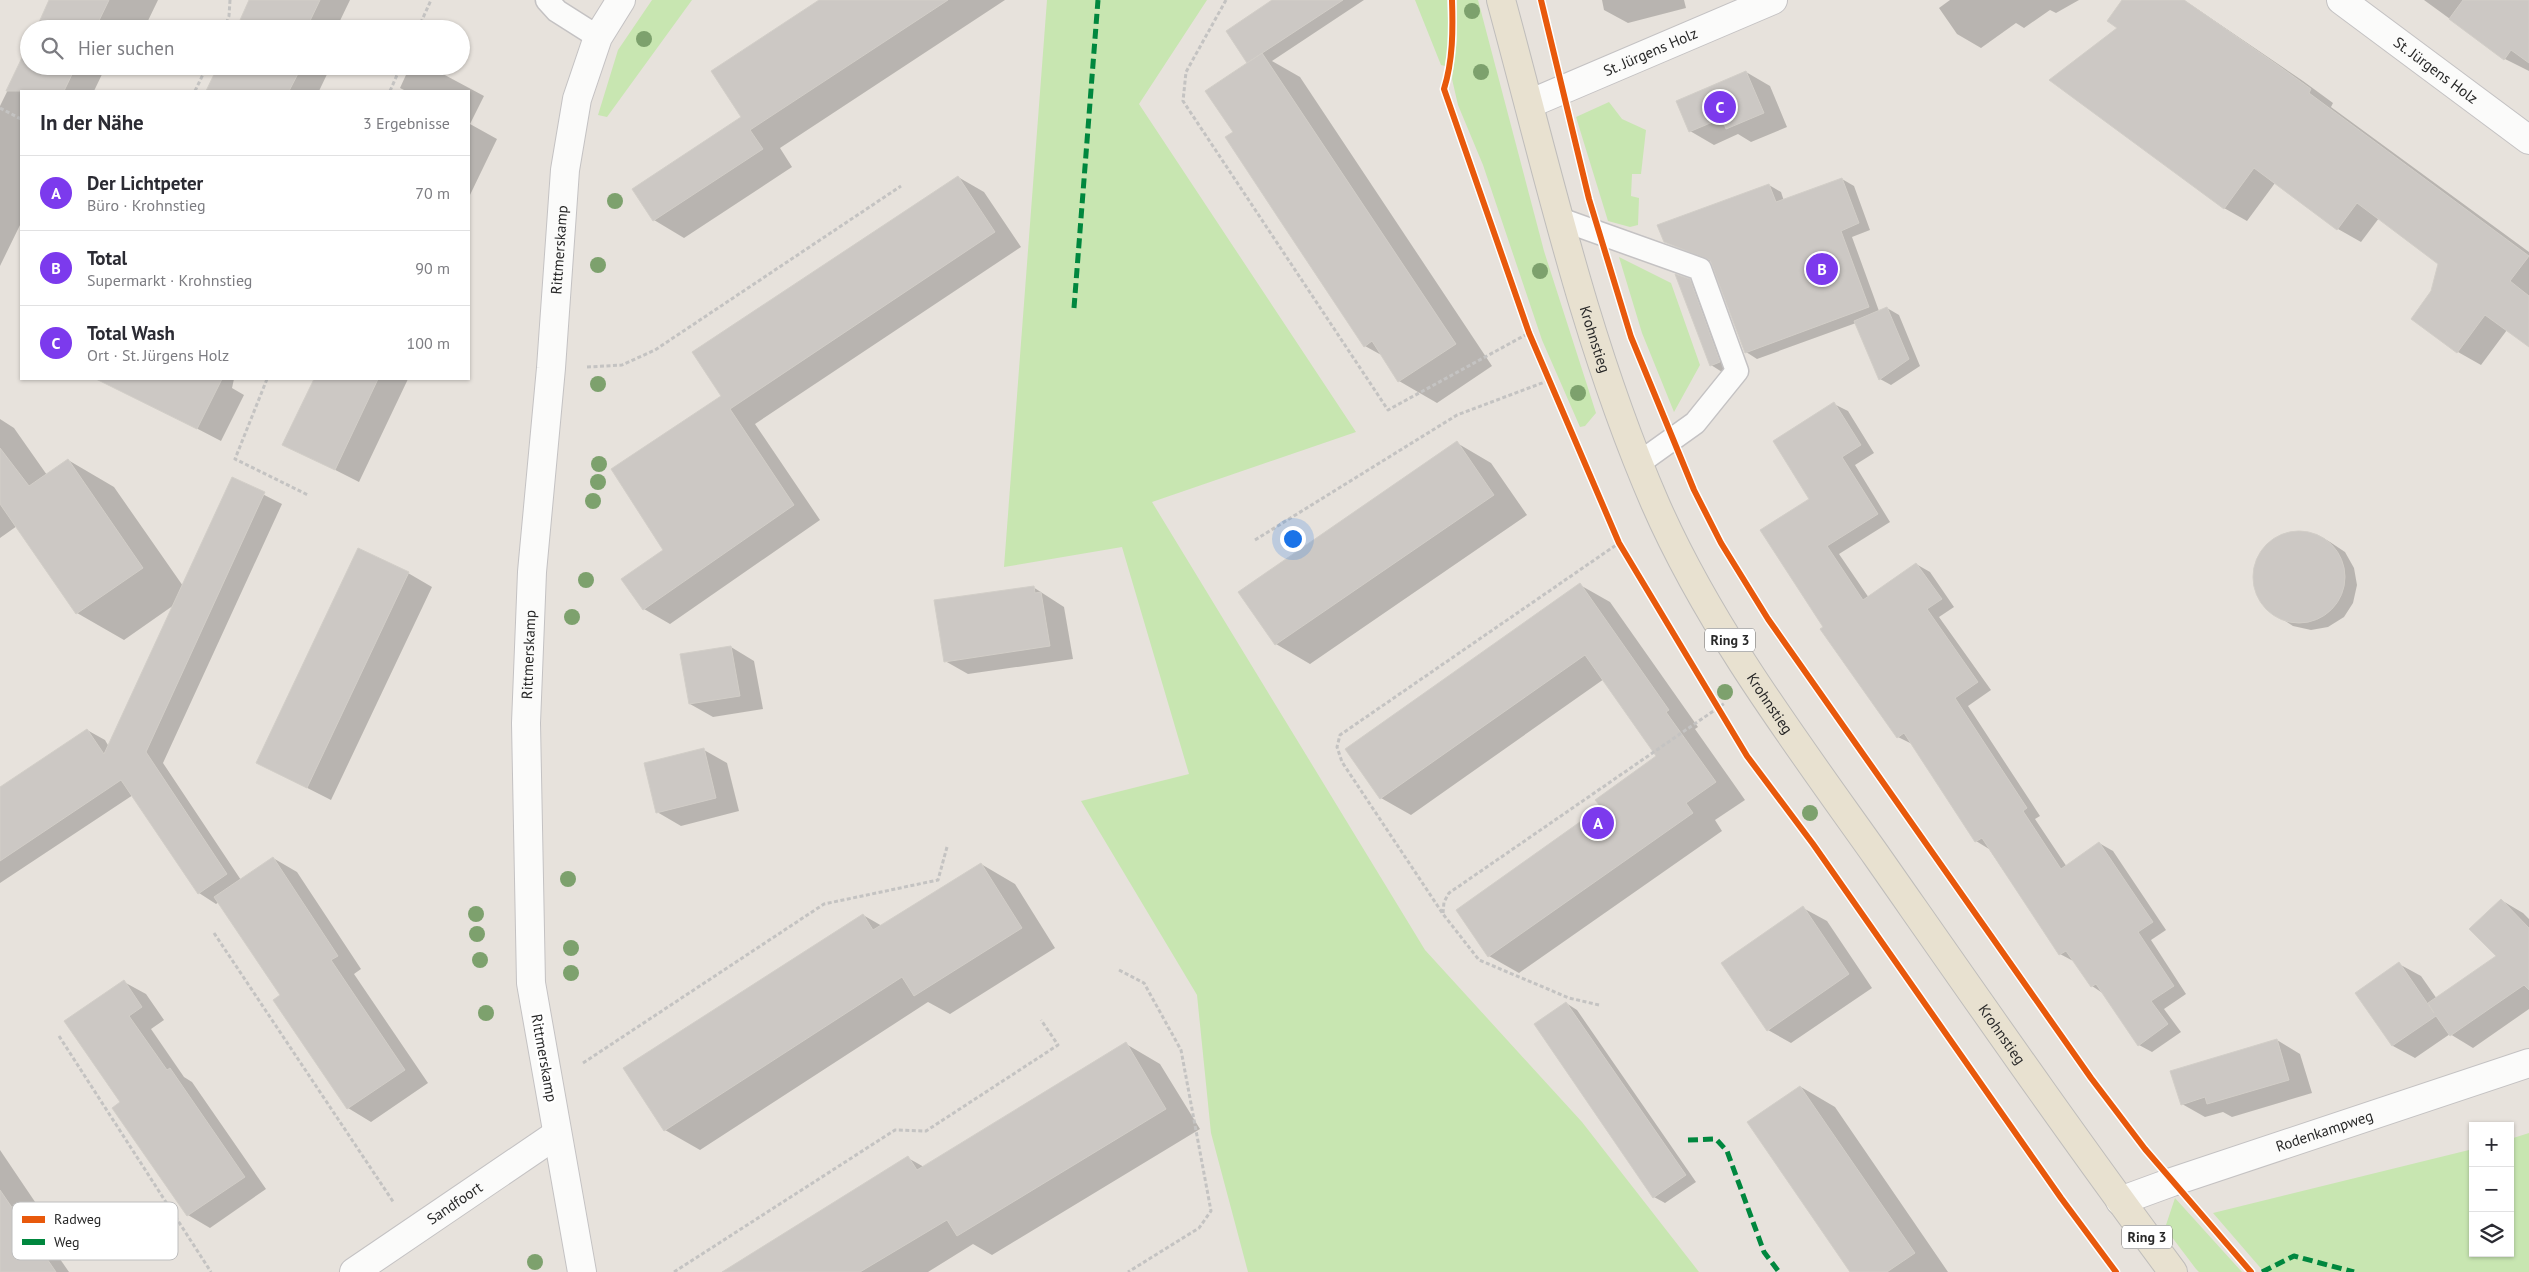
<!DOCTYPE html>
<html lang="de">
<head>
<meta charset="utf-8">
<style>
	:root { --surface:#fff; --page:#f7f7f7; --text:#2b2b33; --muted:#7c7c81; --line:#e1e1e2; --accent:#7c3aed }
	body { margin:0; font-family:"PT Sans",sans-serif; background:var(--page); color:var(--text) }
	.controls { position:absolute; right:15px; bottom:15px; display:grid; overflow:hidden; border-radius:0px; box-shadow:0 1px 4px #0004 }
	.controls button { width:45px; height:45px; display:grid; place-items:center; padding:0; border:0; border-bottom:1px solid var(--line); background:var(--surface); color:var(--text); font:25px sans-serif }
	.you { position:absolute; left:1292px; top:538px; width:18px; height:18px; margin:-12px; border:4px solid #fff; border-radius:50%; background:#1a73e8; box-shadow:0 0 0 8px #1a73e833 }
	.badge { display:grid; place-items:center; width:32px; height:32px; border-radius:50%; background:var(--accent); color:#fff; font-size:16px; font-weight:700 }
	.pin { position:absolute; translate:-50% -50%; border:2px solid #fff; box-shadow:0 1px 5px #0006 }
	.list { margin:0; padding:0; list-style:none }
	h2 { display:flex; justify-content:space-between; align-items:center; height:65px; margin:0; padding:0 20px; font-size:21px }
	h2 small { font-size:16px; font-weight:400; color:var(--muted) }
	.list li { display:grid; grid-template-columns:32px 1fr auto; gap:15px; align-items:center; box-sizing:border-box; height:75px; padding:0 20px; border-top:1px solid var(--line) }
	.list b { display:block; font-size:19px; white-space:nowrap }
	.list p { margin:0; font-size:16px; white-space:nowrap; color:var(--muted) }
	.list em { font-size:16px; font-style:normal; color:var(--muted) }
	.icon { flex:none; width:28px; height:28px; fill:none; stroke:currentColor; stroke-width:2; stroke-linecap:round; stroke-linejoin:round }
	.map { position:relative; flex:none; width:2529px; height:1272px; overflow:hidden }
	.search { position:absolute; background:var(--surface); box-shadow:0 1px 4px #0004; left:20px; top:20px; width:450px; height:55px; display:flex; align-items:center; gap:12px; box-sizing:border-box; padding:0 18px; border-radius:28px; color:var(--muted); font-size:19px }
	.panel { position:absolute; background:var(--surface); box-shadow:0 1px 4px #0004; left:20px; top:90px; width:450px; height:290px; border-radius:0px }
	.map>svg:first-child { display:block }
	.green { fill:#c8e6b1 }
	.shadow { fill:#0003 }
	.building { fill:#ccc8c4; stroke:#d2cec8 }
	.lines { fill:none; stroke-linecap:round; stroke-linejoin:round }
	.service-casing { stroke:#c4c2c3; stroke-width:25 }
	.minor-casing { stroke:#c4c2c3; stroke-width:30 }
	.primary-casing { stroke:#bfbdbb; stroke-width:30 }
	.path { stroke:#c4c3c2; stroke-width:3; stroke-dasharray:4 2.5; stroke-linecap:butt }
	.service { stroke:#fbfbfa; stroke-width:22 }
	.minor { stroke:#fbfbfa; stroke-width:28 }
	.primary { stroke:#e8e1d0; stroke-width:28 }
	.quiet { stroke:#00873e; stroke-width:5; stroke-dasharray:10 5; stroke-linecap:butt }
	.cycleway-casing { stroke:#fff; stroke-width:9 }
	.cycleway { stroke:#e8590c; stroke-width:6 }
	.tree { fill:#7da16d }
	.labels { text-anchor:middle; stroke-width:5; stroke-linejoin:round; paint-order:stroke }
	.shield { fill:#fff; stroke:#686868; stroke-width:1 }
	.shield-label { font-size:14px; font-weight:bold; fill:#282828 }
	.street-label { font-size:15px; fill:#282828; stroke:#fff }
	.key { fill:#fff; stroke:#bebebe; stroke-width:1 }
	.key-label { font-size:14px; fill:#282828 }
</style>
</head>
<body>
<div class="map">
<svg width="2529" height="1272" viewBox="0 0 2529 1272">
	<rect width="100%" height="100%" fill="#e7e2dc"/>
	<path class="green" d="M 652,0 L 692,0 L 607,117 L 598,115 L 618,50 Z
		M 1047,0 L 1207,0 L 1139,104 L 1356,432 L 1152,502 L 1425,950 L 1582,1122 L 1699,1272 L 1248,1272 L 1211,1133 L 1197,995 L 1081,801 L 1189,774 L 1122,547 L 1004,567 Z
		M 1415,0 L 1447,0 L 1449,38 L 1445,66 L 1441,65 Z
		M 1457,0 L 1478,0 L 1544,251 L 1596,413 L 1585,426 L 1580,427 L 1542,340 L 1483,165 L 1458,105 L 1452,79 L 1457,39 Z
		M 1609,102 L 1622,119 L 1646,130 L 1641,174 L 1632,174 L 1631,196 L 1639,198 L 1638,225 L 1630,227 L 1608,221 L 1576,117 Z
		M 1619,257 L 1671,283 L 1700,365 L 1674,412 L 1642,333 Z
		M 2529,1133 L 2529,1272 L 2264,1272 L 2213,1213 L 2473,1149 L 2473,1253 L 2510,1253 L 2510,1139 Z
		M 2175,1198 L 2242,1272 L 2199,1272 L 2196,1269 L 2165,1228 Z"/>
	<path class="shadow" d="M 51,0 L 158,0 L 144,29 L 37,29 Z
		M 251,0 L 350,0 L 336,29 L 237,29 Z
		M 821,0 L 1005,0 L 780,148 L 792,167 L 684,238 L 654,220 L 634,190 L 743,118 Z
		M 1275,0 L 1364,0 L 1272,61 L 1300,77 L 1492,366 L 1437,403 L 1399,381 L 1383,356 L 1365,346 L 1234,132 L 1250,63 Z
		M 1602,0 L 1684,0 L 1686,8 L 1628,23 L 1604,10 Z
		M 1950,0 L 2079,0 L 2056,13 L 2050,10 L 2024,28 L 2016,23 L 1981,48 L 1957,34 L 1939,8 Z
		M 2124,0 L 2184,0 L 2303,81 L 2333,103 L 2331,107 L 2529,252 L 2529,346 L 2507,330 L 2481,365 L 2458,352 L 2413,318 L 2432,291 L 2440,263 L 2379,218 L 2361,242 L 2338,229 L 2275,183 L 2247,221 L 2224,208 L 2119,28 Z
		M 2424,0 L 2529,0 L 2529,71 L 2505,59 Z
		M 29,47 L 29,66 L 106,66 L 94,91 L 21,91 L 21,223 L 0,266 L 0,106 Z
		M 219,66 L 331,66 L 319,91 L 207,91 Z
		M 410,66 L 428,66 L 484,96 L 470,124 L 497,139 L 469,197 L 469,91 L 406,91 L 400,88 Z
		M 1746,72 L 1770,86 L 1787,127 L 1751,142 L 1738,134 L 1714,145 L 1690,131 Z
		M 958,177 L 984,192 L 1021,247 L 755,424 L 820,520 L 670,624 L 644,609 L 723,396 Z
		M 1842,179 L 1854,186 L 1870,230 L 1852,237 L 1879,311 L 1887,308 L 1899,315 L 1920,366 L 1891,385 L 1880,379 L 1856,323 L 1757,359 L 1746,352 L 1712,262 L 1665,241 L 1769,185 L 1781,192 L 1784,201 Z
		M 1689,280 L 1701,287 L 1731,369 L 1722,372 L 1711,365 Z
		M 153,379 L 234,379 L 232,388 L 244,395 L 221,441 L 142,400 Z
		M 316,379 L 408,379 L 359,482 L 284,444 Z
		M 1834,404 L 1848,411 L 1874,453 L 1855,465 L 1890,522 L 1839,554 L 1869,598 L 1916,564 L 1930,572 L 1954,607 L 1939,617 L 1991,690 L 1968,706 L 2040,816 L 2035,819 L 2067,867 L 2099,843 L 2113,851 L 2166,930 L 2151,940 L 2186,994 L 2164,1009 L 2181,1032 L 2152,1052 L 2139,1045 L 2104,994 L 2092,986 L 2075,962 L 2060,954 L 1989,849 L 1976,841 L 1912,744 L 1898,737 L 1824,628 L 1811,499 Z
		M 0,419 L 14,428 L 47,475 L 68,460 L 114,487 L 183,586 L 233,479 L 282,504 L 163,763 L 241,880 L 273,858 L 297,872 L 361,969 L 354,974 L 428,1083 L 371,1122 L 348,1108 L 282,995 L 219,902 L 216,904 L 199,893 L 133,795 L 0,883 L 0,788 L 87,730 L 105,740 L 109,747 L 174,605 L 124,640 L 77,613 L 17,526 L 0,538 Z
		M 1457,443 L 1491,463 L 1527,515 L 1310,664 L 1276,644 Z
		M 2300,531 L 2318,535 L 2330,542 L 2345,552 L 2354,568 L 2357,585 L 2353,603 L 2344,617 L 2328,627 L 2311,630 L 2293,626 L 2266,609 L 2256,593 L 2254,576 L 2257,558 L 2267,544 L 2283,534 Z
		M 408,573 L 432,587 L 331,800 L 258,763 Z
		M 1580,585 L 1610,602 L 1698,727 L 1695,729 L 1745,800 L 1715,820 L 1722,831 L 1519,973 L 1489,956 L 1603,807 L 1658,756 L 1604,679 L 1411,815 L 1381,798 Z
		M 1033,587 L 1064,607 L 1073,659 L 968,674 L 945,661 Z
		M 731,647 L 754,661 L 763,709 L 713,717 L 690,704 Z
		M 704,750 L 727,763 L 739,811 L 681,826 L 657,812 Z
		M 981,864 L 1015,884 L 1055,948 L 950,1014 L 928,1002 L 700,1150 L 665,1130 L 863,915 L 882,926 Z
		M 2501,900 L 2523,913 L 2529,919 L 2529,1009 L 2473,1048 L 2450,1034 L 2415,1058 L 2393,1046 L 2357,993 L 2399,964 L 2421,976 L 2437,999 L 2498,957 Z
		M 1803,908 L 1827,921 L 1872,988 L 1791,1043 L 1768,1030 Z
		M 124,982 L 146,994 L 164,1020 L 151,1029 L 184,1077 L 192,1082 L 266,1189 L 210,1228 L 188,1215 L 113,1108 L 122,1102 Z
		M 1566,1003 L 1577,1010 L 1696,1182 L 1665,1203 L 1654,1197 Z
		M 2277,1040 L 2300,1054 L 2312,1093 L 2232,1117 L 2223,1112 L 2205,1117 L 2182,1104 Z
		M 1126,1044 L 1160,1064 L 1200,1129 L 992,1255 L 973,1244 L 928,1272 L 724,1272 L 908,1158 L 924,1167 Z
		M 1801,1087 L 1835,1107 L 1948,1272 L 1851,1272 Z
		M 0,1150 L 54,1230 L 44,1236 L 69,1272 L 0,1272 Z"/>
	<path class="building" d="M 49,0 L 109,0 L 95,29 L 36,29 Z
		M 249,0 L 320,0 L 309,23 L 320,29 L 236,29 Z
		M 819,0 L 948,0 L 750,130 L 763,149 L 653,221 L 632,189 L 741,117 L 711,71 Z
		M 1272,0 L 1343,0 L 1247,63 L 1226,31 Z
		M 2122,0 L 2184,0 L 2279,66 L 2311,89 L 2309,93 L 2529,256 L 2510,281 L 2529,296 L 2529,347 L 2485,315 L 2457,353 L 2411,319 L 2431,291 L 2438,264 L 2357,203 L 2337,230 L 2254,168 L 2224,209 L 2049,80 L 2117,28 L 2107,21 Z
		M 2463,0 L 2529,0 L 2529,63 L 2511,50 L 2504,60 L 2449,19 Z
		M 29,43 L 29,66 L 76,66 L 64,91 L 6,91 Z
		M 1262,53 L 1456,344 L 1398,382 L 1372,341 L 1364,347 L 1283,225 L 1225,137 L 1233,132 L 1205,91 Z
		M 218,66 L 302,66 L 289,91 L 206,91 Z
		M 1746,71 L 1764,113 L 1726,129 L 1722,118 L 1689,132 L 1676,101 Z
		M 958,176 L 995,232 L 730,409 L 794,505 L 643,610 L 621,579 L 663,550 L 611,469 L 721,396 L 692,352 Z
		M 1842,178 L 1859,223 L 1841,231 L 1869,307 L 1745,353 L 1710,260 L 1664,242 L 1657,225 L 1769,184 L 1776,202 Z
		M 1675,274 L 1690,279 L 1720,362 L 1710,366 Z
		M 1887,307 L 1909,359 L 1879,380 L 1854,321 Z
		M 96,379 L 222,379 L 197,429 Z
		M 314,379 L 378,379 L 335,470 L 282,445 Z
		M 1834,402 L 1861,445 L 1842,457 L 1878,514 L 1827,546 L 1863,600 L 1916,563 L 1942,599 L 1927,609 L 1978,682 L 1955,698 L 2027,808 L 2023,811 L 2061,869 L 2099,842 L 2153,922 L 2138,932 L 2174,986 L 2151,1001 L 2168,1024 L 2138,1046 L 2096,984 L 2091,987 L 2066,951 L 2059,955 L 1982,838 L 1975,842 L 1904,733 L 1897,738 L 1820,629 L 1823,627 L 1760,530 L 1809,499 L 1773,441 Z
		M 1457,441 L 1494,495 L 1275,645 L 1238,592 Z
		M 0,448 L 29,486 L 68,459 L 143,568 L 76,614 L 0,504 Z
		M 232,477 L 265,492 L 146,752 L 227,874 L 198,894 L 121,780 L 0,861 L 0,787 L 87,729 L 104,754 Z
		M2253 577a46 46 0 1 1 92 0a46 46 0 1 1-92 0Z
		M 358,548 L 409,572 L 307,788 L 256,763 Z
		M 1580,583 L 1669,710 L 1666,712 L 1716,782 L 1686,803 L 1693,813 L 1488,957 L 1456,910 L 1601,807 L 1595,800 L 1656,756 L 1585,655 L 1380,799 L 1345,749 Z
		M 1034,586 L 1035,593 L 1041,592 L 1050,646 L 944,662 L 934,600 Z
		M 731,646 L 740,696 L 689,704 L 680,654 Z
		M 704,748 L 716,798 L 656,813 L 644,763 Z
		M 273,857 L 338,956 L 331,960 L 405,1070 L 347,1109 L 273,1000 L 280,995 L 214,897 Z
		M 981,863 L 1022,928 L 914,996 L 902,977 L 664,1131 L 623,1068 L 863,914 L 873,930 Z
		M 2501,899 L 2529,928 L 2529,990 L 2524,985 L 2450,1036 L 2436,1016 L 2392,1046 L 2355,993 L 2399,962 L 2434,1013 L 2428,1003 L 2496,956 L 2469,929 Z
		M 1803,906 L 1849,974 L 1767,1031 L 1721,963 Z
		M 124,980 L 142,1007 L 129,1016 L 167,1070 L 170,1068 L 245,1177 L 187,1216 L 112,1108 L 120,1102 L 64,1021 Z
		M 1566,1002 L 1686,1175 L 1653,1198 L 1534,1024 Z
		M 2277,1039 L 2289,1080 L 2207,1104 L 2205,1097 L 2181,1105 L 2170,1071 Z
		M 1126,1042 L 1166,1109 L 957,1236 L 947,1220 L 860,1272 L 722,1272 L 908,1156 L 917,1170 Z
		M 1800,1086 L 1915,1253 L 1887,1272 L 1850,1272 L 1747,1122 Z
		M 0,1190 L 56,1272 L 0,1272 Z"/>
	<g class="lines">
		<defs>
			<path id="service" d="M 547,0 L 557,11 L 598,37
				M 1560,219 L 1700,269 L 1737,371 L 1695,423 L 1639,463"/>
			<g id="minor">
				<path id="s1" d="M 2341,0 L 2529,140"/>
				<path id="s2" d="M 1529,104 L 1773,0"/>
				<path id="s3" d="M 2120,1201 L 2172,1182 L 2529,1063"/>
				<path id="s4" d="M 354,1272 L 557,1134"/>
				<path id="s5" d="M 582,1272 L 531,983 L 526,723 L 532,572 L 551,368 L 565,170 L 577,99 L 598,37 L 621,0"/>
			</g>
			<g id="primary">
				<path id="s6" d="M 1501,0 C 1547,169 1585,342 1655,503 C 1709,627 1798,745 1876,855 C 1974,995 2071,1135 2173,1272"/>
			</g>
		</defs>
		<use href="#service" class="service-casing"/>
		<use href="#minor" class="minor-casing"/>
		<use href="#primary" class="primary-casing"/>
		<path class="path" d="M 1226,0 L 1186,72 L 1183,101 L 1388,410 L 1529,333
			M 224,29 L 229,16 L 230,0
			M 418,29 L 431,0
			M 195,91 L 207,66
			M 390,91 L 401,66
			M 0,108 L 21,119
			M 587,367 L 622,365 L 655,350 L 901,186
			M 267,379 L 235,459 L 308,495
			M 1255,540 L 1457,415 L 1550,380
			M 1443,913 L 1444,902 L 1449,893 L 1725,703
			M 214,933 L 394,1203
			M 1119,970 L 1144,983 L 1181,1050 L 1211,1211 L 1199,1228 L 1128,1272
			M 1599,1005 L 1569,998 L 1479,960 L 1443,914 L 1342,762 L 1337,747 L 1340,735 L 1619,543
			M 59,1036 L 211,1272
			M 583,1063 L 824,904 L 938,880 L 947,847
			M 674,1272 L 895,1130 L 926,1131 L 1058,1045 L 1041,1020"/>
		<use href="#service" class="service"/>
		<use href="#minor" class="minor"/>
		<use href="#primary" class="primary"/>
		<path class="quiet" d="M 1074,308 L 1098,0
			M 1688,1140 L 1716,1139 L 1727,1151 L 1764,1252 L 1779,1272
			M 2262,1272 L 2294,1256 L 2354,1272"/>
		<defs>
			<path id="cycleway" d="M 1452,0 C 1453,30 1453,60 1444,89 L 1529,333 L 1619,543 L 1747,756 L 1813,844 L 2061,1198 L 2116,1272
				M 1541,0 L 1589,199 L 1631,337 L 1694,490 L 1721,543 L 1768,619 L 2091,1078 L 2145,1149 L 2251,1272"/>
		</defs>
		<use href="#cycleway" class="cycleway-casing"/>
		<use href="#cycleway" class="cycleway"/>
	</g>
	<g class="tree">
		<circle cx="1472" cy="11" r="8"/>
		<circle cx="644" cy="39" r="8"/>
		<circle cx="1481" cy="72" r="8"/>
		<circle cx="615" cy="201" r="8"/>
		<circle cx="598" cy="265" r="8"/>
		<circle cx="1540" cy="271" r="8"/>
		<circle cx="598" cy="384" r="8"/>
		<circle cx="1578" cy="393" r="8"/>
		<circle cx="599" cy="464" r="8"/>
		<circle cx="598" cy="482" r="8"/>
		<circle cx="593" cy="501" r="8"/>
		<circle cx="586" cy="580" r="8"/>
		<circle cx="572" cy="617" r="8"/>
		<circle cx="1725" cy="692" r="8"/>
		<circle cx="1810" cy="813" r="8"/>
		<circle cx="568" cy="879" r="8"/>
		<circle cx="476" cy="914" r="8"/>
		<circle cx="477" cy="934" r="8"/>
		<circle cx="571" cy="948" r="8"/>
		<circle cx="480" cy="960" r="8"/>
		<circle cx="571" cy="973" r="8"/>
		<circle cx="486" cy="1013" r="8"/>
		<circle cx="535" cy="1262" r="8"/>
	</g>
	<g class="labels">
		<g class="shield">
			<rect x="1705" y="628.5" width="50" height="23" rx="4"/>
			<rect x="2122" y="1225.5" width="50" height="23" rx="4"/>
		</g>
		<g class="shield-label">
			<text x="1730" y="645">Ring 3</text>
			<text x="2147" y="1242">Ring 3</text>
		</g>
		<g class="street-label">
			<text dy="5" stroke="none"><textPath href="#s2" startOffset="132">St. Jürgens Holz</textPath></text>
			<text dy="5" stroke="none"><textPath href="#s1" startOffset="118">St. Jürgens Holz</textPath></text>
			<text dy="5" stroke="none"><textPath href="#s5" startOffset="1028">Rittmerskamp</textPath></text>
			<text dy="5" stroke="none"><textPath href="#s6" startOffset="352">Krohnstieg</textPath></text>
			<text dy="5" stroke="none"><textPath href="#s5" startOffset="622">Rittmerskamp</textPath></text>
			<text dy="5" stroke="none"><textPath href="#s6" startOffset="758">Krohnstieg</textPath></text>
			<text dy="5" stroke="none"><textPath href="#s6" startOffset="1162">Krohnstieg</textPath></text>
			<text transform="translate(544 1058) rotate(80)" y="5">Rittmerskamp</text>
			<text dy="5" stroke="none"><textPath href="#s3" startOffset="216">Rodenkampweg</textPath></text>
			<text dy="5" stroke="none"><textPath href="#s4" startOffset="122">Sandfoort</textPath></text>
		</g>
	</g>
	<rect x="12" y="1202" width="166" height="58" rx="8" class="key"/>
	<rect x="22" y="1216" width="23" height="7" fill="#e8590c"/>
	<rect x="22" y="1239" width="23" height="6" fill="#00873e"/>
	<g class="key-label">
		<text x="54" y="1224">Radweg</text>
		<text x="54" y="1247">Weg</text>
	</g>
</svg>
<div class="controls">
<button>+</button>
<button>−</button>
<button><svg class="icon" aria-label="layers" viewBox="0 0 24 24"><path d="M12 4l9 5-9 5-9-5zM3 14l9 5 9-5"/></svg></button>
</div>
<div class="you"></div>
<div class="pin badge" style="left:1598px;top:823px">A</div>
<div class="pin badge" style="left:1822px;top:269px">B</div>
<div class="pin badge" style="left:1720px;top:107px">C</div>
<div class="search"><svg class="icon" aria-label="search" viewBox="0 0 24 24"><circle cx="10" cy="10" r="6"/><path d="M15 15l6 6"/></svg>Hier suchen</div>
<section class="panel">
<h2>In der Nähe<small>3 Ergebnisse</small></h2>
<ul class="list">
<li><span class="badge">A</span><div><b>Der Lichtpeter</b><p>Büro · Krohnstieg</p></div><em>70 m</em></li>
<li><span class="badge">B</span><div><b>Total</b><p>Supermarkt · Krohnstieg</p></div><em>90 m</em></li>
<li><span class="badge">C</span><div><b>Total Wash</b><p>Ort · St. Jürgens Holz</p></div><em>100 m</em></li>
</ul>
</section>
</div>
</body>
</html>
